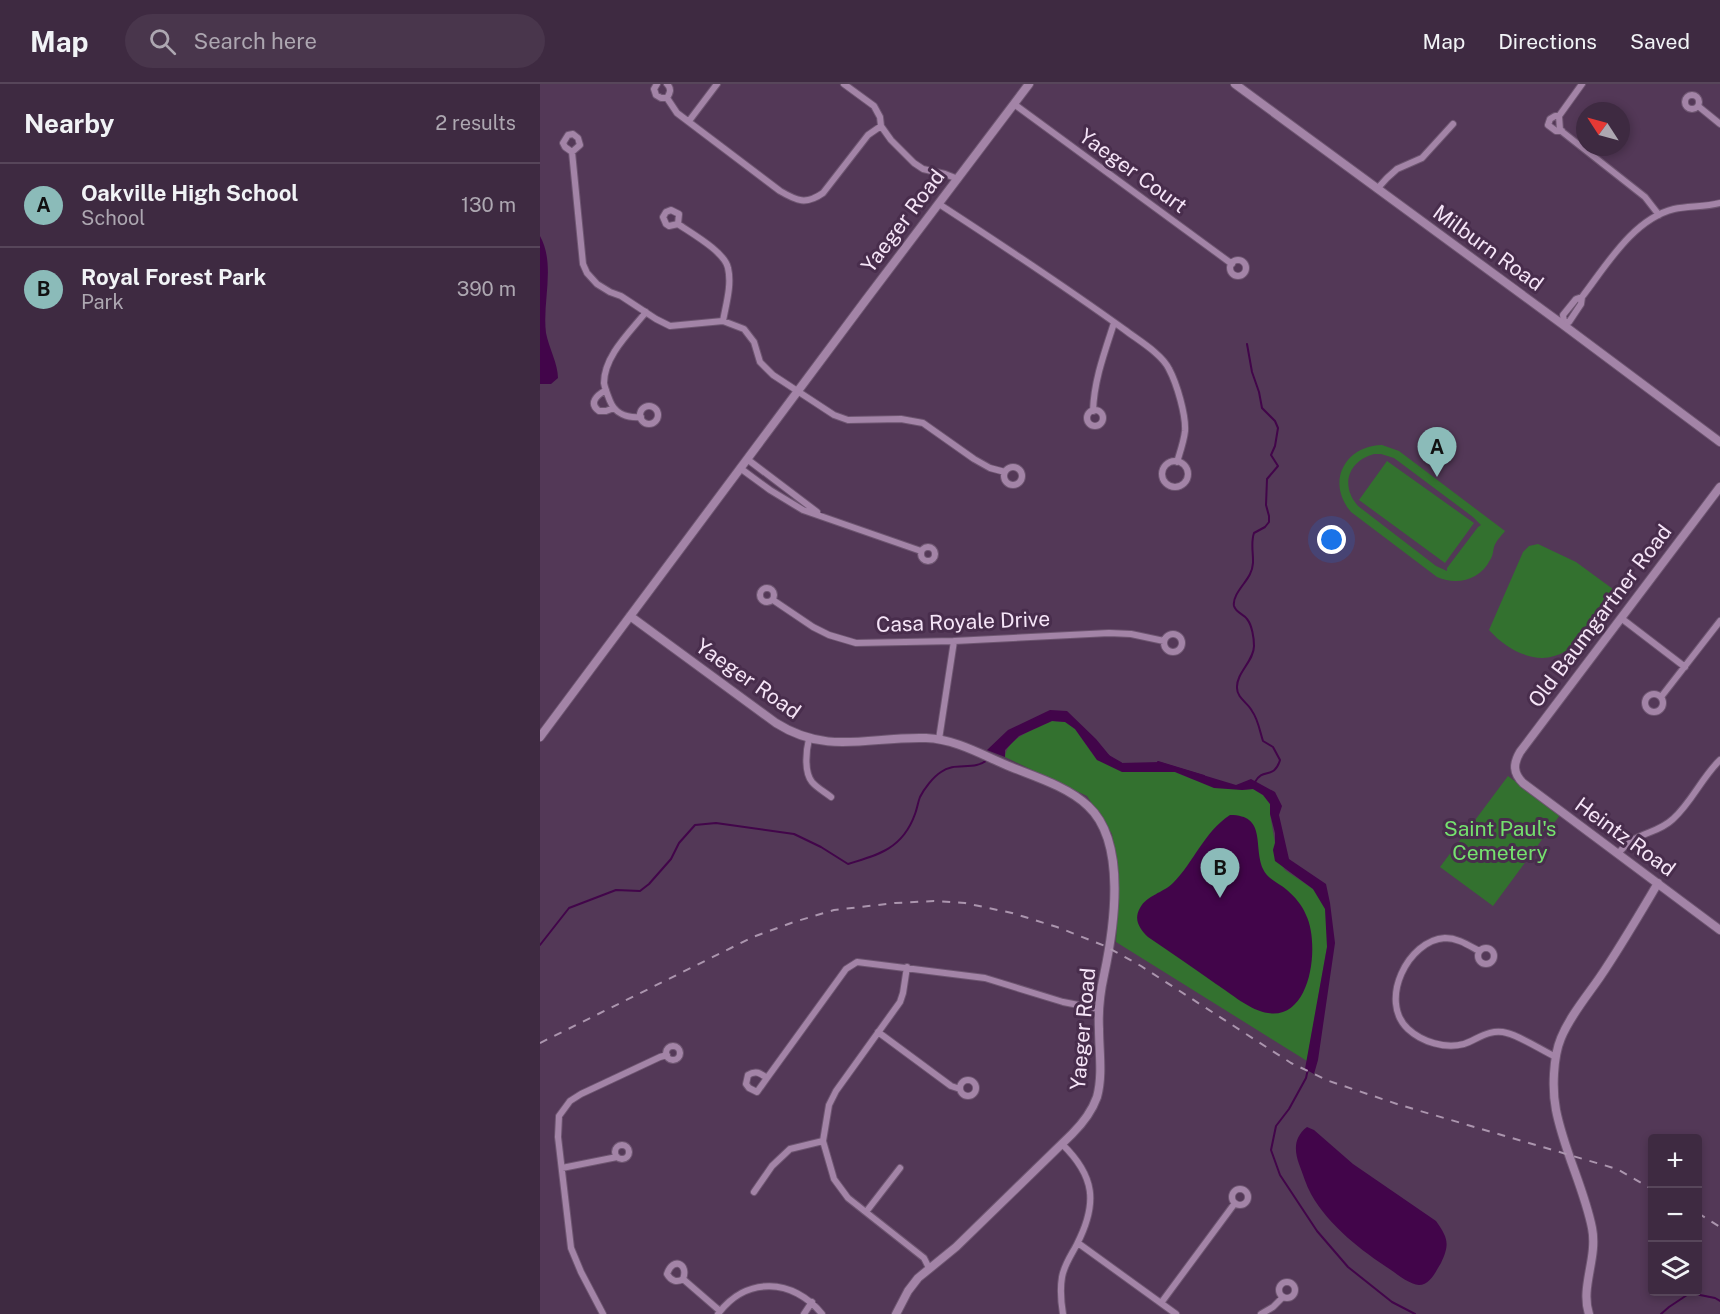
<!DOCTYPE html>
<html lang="en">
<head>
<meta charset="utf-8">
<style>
	:root { --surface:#3e2a41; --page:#49364c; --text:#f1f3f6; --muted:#ada7b1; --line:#57465a; --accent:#8bbbb9 }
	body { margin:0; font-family:"Public Sans",sans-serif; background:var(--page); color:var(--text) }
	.controls { position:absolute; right:18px; bottom:18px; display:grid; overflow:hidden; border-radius:6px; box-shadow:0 3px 9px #0003 }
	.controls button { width:54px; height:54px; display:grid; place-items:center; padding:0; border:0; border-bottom:2px solid var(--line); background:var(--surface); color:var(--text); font:30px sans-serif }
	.compass { position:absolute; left:1036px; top:18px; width:54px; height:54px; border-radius:50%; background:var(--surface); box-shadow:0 3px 9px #0003; rotate:306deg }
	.you { position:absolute; left:792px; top:456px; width:21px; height:21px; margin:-15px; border:4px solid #fff; border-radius:50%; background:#1a73e8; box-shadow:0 0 0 9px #1a73e833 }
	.badge { display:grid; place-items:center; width:39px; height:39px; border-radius:50%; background:var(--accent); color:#111; font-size:20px; font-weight:700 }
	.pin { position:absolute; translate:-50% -50px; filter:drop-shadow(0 2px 3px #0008) }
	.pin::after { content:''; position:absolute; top:32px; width:21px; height:18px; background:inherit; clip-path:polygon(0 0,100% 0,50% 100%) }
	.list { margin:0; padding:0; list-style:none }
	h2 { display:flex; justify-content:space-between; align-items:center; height:78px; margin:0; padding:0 24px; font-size:26px }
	h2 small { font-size:20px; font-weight:400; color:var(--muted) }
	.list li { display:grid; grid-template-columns:39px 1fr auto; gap:18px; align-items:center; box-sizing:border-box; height:84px; padding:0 24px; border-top:2px solid var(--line) }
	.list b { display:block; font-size:22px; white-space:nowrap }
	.list p { margin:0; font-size:20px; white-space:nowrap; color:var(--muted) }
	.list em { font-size:20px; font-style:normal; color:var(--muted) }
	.icon { flex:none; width:33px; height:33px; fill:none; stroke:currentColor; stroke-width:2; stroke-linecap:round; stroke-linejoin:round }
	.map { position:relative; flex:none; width:1180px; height:1230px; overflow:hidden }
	header { display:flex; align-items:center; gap:36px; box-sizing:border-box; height:84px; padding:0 30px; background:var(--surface); border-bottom:2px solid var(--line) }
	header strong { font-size:28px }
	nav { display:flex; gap:33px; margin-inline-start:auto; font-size:21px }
	.search { width:420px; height:54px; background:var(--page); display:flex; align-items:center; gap:15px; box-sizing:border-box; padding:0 21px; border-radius:33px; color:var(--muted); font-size:22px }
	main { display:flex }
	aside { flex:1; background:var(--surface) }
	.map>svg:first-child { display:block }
	.green { fill:#33712f; fill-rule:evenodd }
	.water { fill:#42054a }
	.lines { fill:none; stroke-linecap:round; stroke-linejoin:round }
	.stream { stroke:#42054a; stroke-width:2 }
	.street-casing { stroke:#6d5570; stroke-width:8 }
	.secondary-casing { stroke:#6d5570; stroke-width:10 }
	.street { stroke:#a384a7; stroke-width:6 }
	.secondary { stroke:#a384a7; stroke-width:8 }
	.rail { stroke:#ab95ae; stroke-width:2; stroke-dasharray:8 8; stroke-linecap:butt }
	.labels { text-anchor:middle; stroke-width:6; stroke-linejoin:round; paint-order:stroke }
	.street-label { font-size:21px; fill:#f5e4f7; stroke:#482d4c }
	.park-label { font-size:21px; fill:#75e16e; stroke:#482d4c }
</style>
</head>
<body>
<header>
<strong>Map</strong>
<div class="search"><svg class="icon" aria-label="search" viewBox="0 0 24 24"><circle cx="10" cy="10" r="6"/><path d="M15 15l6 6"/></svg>Search here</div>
<nav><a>Map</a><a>Directions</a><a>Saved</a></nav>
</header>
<main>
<aside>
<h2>Nearby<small>2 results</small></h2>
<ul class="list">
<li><span class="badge">A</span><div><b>Oakville High School</b><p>School</p></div><em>130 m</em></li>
<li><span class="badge">B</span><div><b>Royal Forest Park</b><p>Park</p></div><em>390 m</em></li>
</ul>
</aside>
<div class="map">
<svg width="1180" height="1230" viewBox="0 0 1180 1230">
	<rect width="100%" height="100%" fill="#533857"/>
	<path class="green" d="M 842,361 L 859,367 L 965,447 C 961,452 956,457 954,463 C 953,467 953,472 950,476 C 940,496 917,502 897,493 L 811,428 C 786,399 804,362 842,361 ZM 834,370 L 841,370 L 854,374 L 933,433 L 941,441 L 938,443 L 907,484 L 907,487 L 896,482 L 818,422 C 800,402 808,377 834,370 Z
		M 847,377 L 934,439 L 905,479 L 819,416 Z
		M 998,460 L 1036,478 L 1077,508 C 1057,535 1033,581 993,573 C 975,569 962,560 949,546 L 983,468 L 989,462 Z
		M 512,637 L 526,638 L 535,645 L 557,676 L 617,687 L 635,688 L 652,695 L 702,706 L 713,705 L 723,711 L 730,720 L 730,730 L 735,759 L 733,766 L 745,786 L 773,805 L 788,823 L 787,863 L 767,977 L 576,858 L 579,799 L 572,750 L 547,712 L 465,673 C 467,653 496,645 512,637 Z
		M 968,692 L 1020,731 L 953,822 L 900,783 Z"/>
	<path class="water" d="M 0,152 C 16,181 2,218 6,249 C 9,264 18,280 18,294 L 11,300 L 0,300 Z
		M 510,626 L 527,627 L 556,655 L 570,672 L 580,679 L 620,678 L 696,701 L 711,695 L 735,708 L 742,722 L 739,731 L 749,775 L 786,800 L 790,819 L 795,859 L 778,976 L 774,990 L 765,985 L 787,863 L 785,825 L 773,805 L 735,777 L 733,766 L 735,759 L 735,749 L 730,730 L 730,720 L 723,711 L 713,705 L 702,706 L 674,704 L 635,688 L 582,688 L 557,676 L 535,645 L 525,638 L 512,637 L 479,652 L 465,666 L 465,673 L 447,666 L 468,646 Z
		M 690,731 C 727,731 713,762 723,785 C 727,795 739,799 747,806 C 755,813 762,821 766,831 C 780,859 772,936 728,929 C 711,927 690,909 676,900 C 654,884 631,869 608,853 C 600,845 593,836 600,824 C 607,811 623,809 633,799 C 654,778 664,748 690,731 Z
		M 767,1043 L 774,1046 L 813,1080 L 896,1137 C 908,1154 910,1160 901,1179 C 896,1187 890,1201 879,1201 C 871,1201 858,1191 851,1186 C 822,1167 789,1142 771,1110 C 766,1101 763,1090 759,1080 C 754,1066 754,1053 767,1043 Z"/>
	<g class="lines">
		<path class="stream" d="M 707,260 L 712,288 L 719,308 L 722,324 L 735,337 L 738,344 L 735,362 L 731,371 L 738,382 L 727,395 L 726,421 L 729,432 L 729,438 L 725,443 L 714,449 C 709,463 717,477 710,490 C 706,499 692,511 694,522 C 696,529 704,530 707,535 C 712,541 714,554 714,562 C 714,577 696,589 697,604 C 697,614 708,619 712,627 C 718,635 720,648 723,657 L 733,663 L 740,676 C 734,696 723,683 715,698
			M 567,671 L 581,679
			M 618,678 L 664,692
			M 0,861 L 29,824 L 76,806 L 100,807 L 109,800 L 131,775 L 139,759 L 155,741 L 176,739 L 254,750 L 281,763 L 308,780 C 339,771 363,764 375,730 C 377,725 378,718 380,713 C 384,705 393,693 401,688 C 415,677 435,688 448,675
			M 768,985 L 766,994 L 749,1025 L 736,1042 L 731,1066 L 740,1091 L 777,1147 L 808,1183 L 852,1218 L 875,1230
			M 1121,1230 L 1129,1223 L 1150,1209 L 1175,1214 L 1180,1217"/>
		<defs>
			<path id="street" d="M 117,0 L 114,5 L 116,11 L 121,14 L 127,14 L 137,29 L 240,107 C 257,117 266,121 283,109 L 328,51 L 341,42
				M 304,0 L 334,22 L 340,33 L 341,42 L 351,56 L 374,79 L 383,85 L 405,90 L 418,95
				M 1042,0 L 1019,32 L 1020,46 L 1105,113 L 1119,131
				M1145 18a7 7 0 1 1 14 0a7 7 0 1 1-14 0Z
				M 127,14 C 130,9 132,5 127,0
				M 474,20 L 692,180
				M 1158,22 L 1180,40
				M 1019,32 L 1015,32 L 1010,35 L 1008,41 L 1016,47 L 1022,47
				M 149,37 L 177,0
				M 32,68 L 40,61 L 38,54 L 33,50 L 28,51 L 23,59 L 25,63 L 32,68 L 43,180 L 47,189 L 57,200 L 70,208 L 81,212 L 116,235 L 130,242 L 183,237 L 204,245 L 214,258 L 220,278 L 233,291 L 294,331 L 308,336 L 361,335 L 383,339 L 434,375 L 450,384 L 465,388
				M 837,105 L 847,94 L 857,85 L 882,74 L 913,40
				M 399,120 C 462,161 524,202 585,246 C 598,256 622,270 629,285 C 637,300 646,331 645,347 C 644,357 640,368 637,378
				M 138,140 L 139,130 L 131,126 L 126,128 L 123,133 L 126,140 L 129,142 L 138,140 C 151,149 185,168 188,184 C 192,201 186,220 183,237
				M690 184a8 8 0 1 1 16 0a8 8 0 1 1-16 0Z
				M 1024,238 L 1023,231 L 1036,215 L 1042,213
				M 1022,240 L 1024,238 L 1029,238 L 1041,220 L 1042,213 C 1066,182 1093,135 1134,125 C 1149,122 1165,123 1180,119
				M 66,306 C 57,311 48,319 59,327 L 66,327 L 74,324
				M100 331a9 9 0 1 1 18 0a9 9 0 1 1-18 0Z
				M547 334a8 8 0 1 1 16 0a8 8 0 1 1-16 0Z
				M 553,327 C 554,296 565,267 574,239
				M 101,333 C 88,334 75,330 70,317 C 68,312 65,305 64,299 C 64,272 90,248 106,228
				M 207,375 L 277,428
				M622 390a13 13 0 1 1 26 0a13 13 0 1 1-26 0Z
				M464 392a9 9 0 1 1 18 0a9 9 0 1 1-18 0Z
				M 200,384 L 230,406 L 263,426 L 381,467
				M381 470a7 7 0 1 1 14 0a7 7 0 1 1-14 0Z
				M220 511a7 7 0 1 1 14 0a7 7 0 1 1-14 0Z
				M 233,516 L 273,543 L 289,551 L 316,559 L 414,557 L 569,549 L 591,550 L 624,557
				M 1081,534 L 1145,583
				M624 559a9 9 0 1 1 18 0a9 9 0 1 1-18 0Z
				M1105 619a9 9 0 1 1 18 0a9 9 0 1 1-18 0Z
				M 1121,613 L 1180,537
				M 269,655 C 266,667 264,688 272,698 C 277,704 285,708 291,713
				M 399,655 L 414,557
				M 1078,770 C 1096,746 1115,752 1133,735 C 1152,718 1162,693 1180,676
				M938 872a8 8 0 1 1 16 0a8 8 0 1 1-16 0Z
				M 939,867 C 928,861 918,854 905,854 C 868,856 838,917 868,945 C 882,958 905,965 924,960 C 938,955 950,944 967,949 C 980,952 1003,967 1016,973
				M 367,883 L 363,909 L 360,918 L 296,1007 L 289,1021 L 283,1057 L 294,1095 L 308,1114 L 384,1174 L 389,1184
				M 338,948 L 411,1002 L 420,1005
				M126 969a7 7 0 1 1 14 0a7 7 0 1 1-14 0Z
				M 227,994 C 220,989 216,986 208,991 L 206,1000 L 209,1004 L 217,1008 L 227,994 L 306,885 L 317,878 L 445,894 L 523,918 L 559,925
				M420 1004a8 8 0 1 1 16 0a8 8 0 1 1-16 0Z
				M 522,1060 C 555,1092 558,1119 537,1160 C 532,1170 524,1181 522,1193 C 520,1205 521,1218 523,1230
				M75 1068a7 7 0 1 1 14 0a7 7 0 1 1-14 0Z
				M 22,1084 L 77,1073
				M692 1113a8 8 0 1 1 16 0a8 8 0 1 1-16 0Z
				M 214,1108 L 232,1082 L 250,1065 L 283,1057
				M 326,1128 L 360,1084
				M 538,1159 L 636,1230
				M 143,1195 C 137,1199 131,1197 127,1190 C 133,1172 149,1180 143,1195 L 180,1227
				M739 1206a8 8 0 1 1 16 0a8 8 0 1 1-16 0Z
				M 621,1219 L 695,1119
				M 63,1230 L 41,1188 L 31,1164 L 18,1053 L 19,1032 L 30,1017 L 41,1010 L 120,973 L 127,971
				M 178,1230 C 206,1192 253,1194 282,1230
				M 264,1230 L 272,1218
				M 721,1230 L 733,1223 L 743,1213"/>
			<path id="secondary" d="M 695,0 L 1022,240 L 1180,358
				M 1180,403 L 980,668 C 973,680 973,689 983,699 L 1180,846
				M 90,532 L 236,639 C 288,672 330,652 386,654 C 416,655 444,672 471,683 C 496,693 528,703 548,722 C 587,758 574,844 564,891 C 560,909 558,926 559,945 C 559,967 563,991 557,1013 C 552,1027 543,1039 532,1050 L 416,1163 L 378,1194 L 368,1207 L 356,1230
				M 0,653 L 325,217 L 489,0
				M 1049,1230 C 1040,1203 1058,1174 1052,1144 C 1044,1104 1024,1067 1016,1026 C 1012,1006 1013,973 1021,954 C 1030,932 1047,912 1060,893 C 1081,862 1099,831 1118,799"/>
		</defs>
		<use href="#street" class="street-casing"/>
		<use href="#secondary" class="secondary-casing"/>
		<use href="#street" class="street"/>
		<use href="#secondary" class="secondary"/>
		<path class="rail" d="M 0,959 L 213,853 L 254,838 L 294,826 L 355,819 L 394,817 L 425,819 L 472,829 L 517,843 L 565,862 L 601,882 L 751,979 L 789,997 L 860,1021 L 1077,1085 L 1112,1105
			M 1158,1129 L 1180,1143"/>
	</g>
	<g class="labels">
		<g class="street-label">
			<text transform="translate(593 87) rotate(36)" y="7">Yaeger Court</text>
			<text transform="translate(363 137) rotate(-53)" y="7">Yaeger Road</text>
			<text transform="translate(948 164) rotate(36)" y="7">Milburn Road</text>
			<text transform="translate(1060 532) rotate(-53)" y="7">Old Baumgartner Road</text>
			<text transform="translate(423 538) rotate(-2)" y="7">Casa Royale Drive</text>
			<text transform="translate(208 595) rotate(35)" y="7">Yaeger Road</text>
			<text transform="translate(1085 753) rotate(36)" y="7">Heintz Road</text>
			<text transform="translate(543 945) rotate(-85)" y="7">Yaeger Road</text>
		</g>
		<g class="park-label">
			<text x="960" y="752">Saint Paul's<tspan x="960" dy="24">Cemetery</tspan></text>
		</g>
	</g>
</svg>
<div class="controls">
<button>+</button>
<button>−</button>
<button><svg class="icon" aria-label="layers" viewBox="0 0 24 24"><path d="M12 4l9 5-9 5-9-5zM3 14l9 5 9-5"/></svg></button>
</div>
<svg class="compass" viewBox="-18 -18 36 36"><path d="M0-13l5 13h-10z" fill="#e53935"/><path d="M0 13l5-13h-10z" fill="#ada7b1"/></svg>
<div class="you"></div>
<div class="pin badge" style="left:897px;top:393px">A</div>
<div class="pin badge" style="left:680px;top:814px">B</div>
</div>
</main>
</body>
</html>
